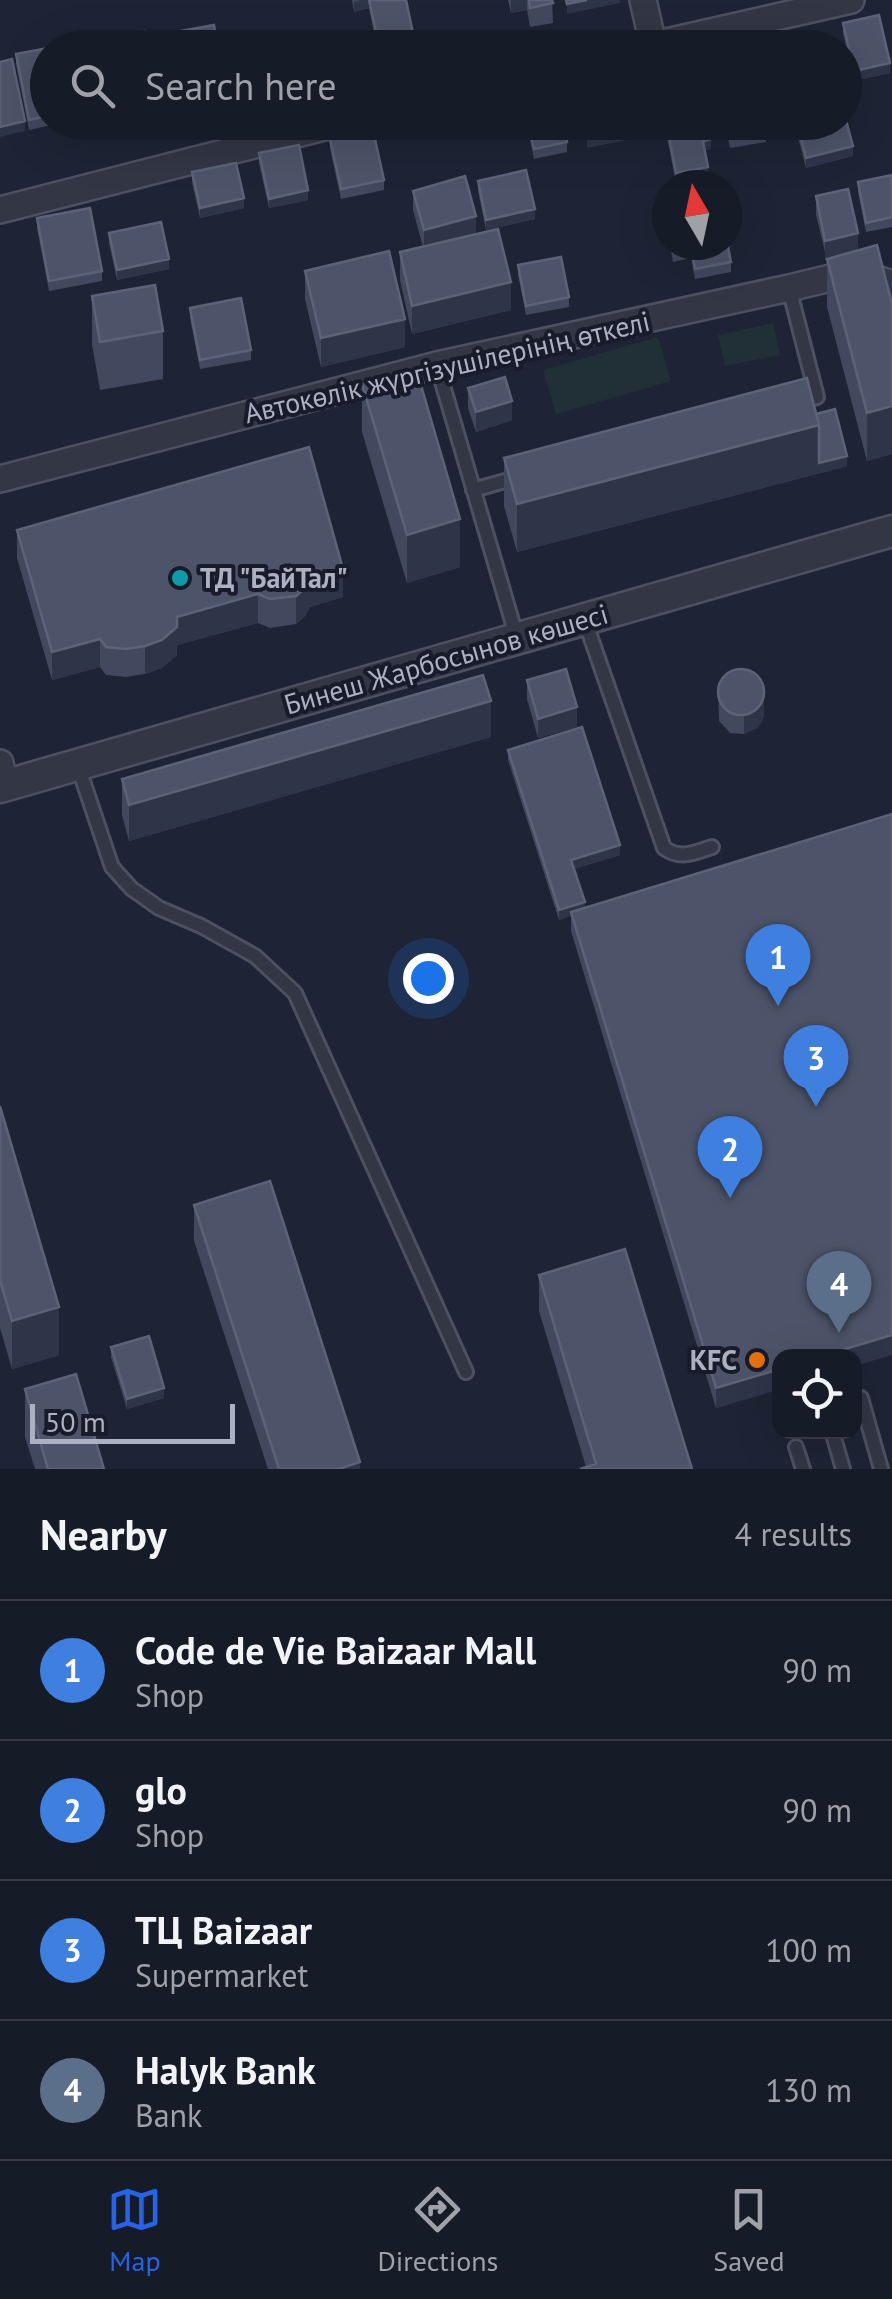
<!DOCTYPE html>
<html lang="en">
<head>
<meta charset="utf-8">
<style>
	:root { --surface:#161b28; --page:#232834; --text:#f1f3f6; --muted:#9ea1a8; --line:#353945; --accent:#2563eb }
	body { margin:0; font-family:"PT Sans",sans-serif; background:var(--page); color:var(--text) }
	.controls { position:absolute; right:30px; bottom:30px; display:grid; overflow:hidden; border-radius:20px; box-shadow:0 10px 40px #0002 }
	.controls button { width:90px; height:90px; display:grid; place-items:center; padding:0; border:0; border-bottom:2px solid var(--line); background:var(--surface); color:var(--text); font:50px sans-serif }
	.compass { position:absolute; left:652px; top:170px; width:90px; height:90px; border-radius:50%; background:var(--surface); box-shadow:0 10px 40px #0002; rotate:351deg }
	.scale { position:absolute; left:30px; bottom:25px; width:205px; box-sizing:border-box; padding-left:10px; border:5px solid #abb0c3; border-top:0; font-size:28px; line-height:35px; white-space:nowrap; color:#abb0c3; -webkit-text-stroke:8px #181c2a; paint-order:stroke }
	.you { position:absolute; left:428px; top:978px; width:35px; height:35px; margin:-25px; border:8px solid #fff; border-radius:50%; background:#1a73e8; box-shadow:0 0 0 15px #1a73e833 }
	.badge { display:grid; place-items:center; width:65px; height:65px; border-radius:50%; background:var(--accent); color:#fff; font-size:32px; font-weight:700 }
	.pin { position:absolute; translate:-50% -82px; filter:drop-shadow(0 2px 5px #0008) }
	.pin::after { content:''; position:absolute; top:52px; width:35px; height:30px; background:inherit; clip-path:polygon(0 0,100% 0,50% 100%) }
	.list { margin:0; padding:0; list-style:none }
	h2 { display:flex; justify-content:space-between; align-items:center; height:130px; margin:0; padding:0 40px; font-size:42px }
	h2 small { font-size:32px; font-weight:400; color:var(--muted) }
	.list li { display:grid; grid-template-columns:65px 1fr auto; gap:30px; align-items:center; box-sizing:border-box; height:140px; padding:0 40px; border-top:2px solid var(--line) }
	.list b { display:block; font-size:38px; white-space:nowrap }
	.list p { margin:0; font-size:32px; white-space:nowrap; color:var(--muted) }
	.list em { font-size:32px; font-style:normal; color:var(--muted) }
	.icon { flex:none; width:55px; height:55px; fill:none; stroke:currentColor; stroke-width:2; stroke-linecap:round; stroke-linejoin:round }
	.map { position:relative; flex:none; width:892px; height:1469px; overflow:hidden }
	.search { position:absolute; background:var(--surface); box-shadow:0 10px 40px #0002; left:30px; right:30px; top:30px; height:110px; display:flex; align-items:center; gap:25px; box-sizing:border-box; padding:0 35px; border-radius:55px; color:var(--muted); font-size:38px }
	.sheet { height:690px; background:var(--surface) }
	nav { display:flex; justify-content:space-around; align-items:center; box-sizing:border-box; height:140px; border-top:2px solid var(--line); background:var(--surface); font-size:28px; color:var(--muted) }
	nav a { display:grid; justify-items:center; gap:5px }
	nav .on { color:var(--accent) }
	.map>svg:first-child { display:block }
	.park { fill:#203036 }
	.lines { fill:none; stroke-linecap:round; stroke-linejoin:round }
	.service-casing { stroke:#4c5161; stroke-width:18 }
	.minor-casing { stroke:#4c5161; stroke-width:30 }
	.tertiary-casing { stroke:#4c5161; stroke-width:35 }
	.service { stroke:#323645; stroke-width:12 }
	.minor { stroke:#323645; stroke-width:25 }
	.tertiary { stroke:#323645; stroke-width:30 }
	.wall { fill:#42495e }
	.shaded-wall { fill:#2f3549 }
	.building { fill:#4d5469; stroke:#5c6277; stroke-width:2.5 }
	.culture-dot { fill:#0f9aa8; stroke:#181c2a; stroke-width:4 }
	.food-dot { fill:#e8710a; stroke:#181c2a; stroke-width:4 }
	.labels { text-anchor:middle; stroke-width:8; stroke-linejoin:round; paint-order:stroke }
	.street-label { font-size:28px; fill:#abb0c3; stroke:#181c2a }
	.poi-label { font-size:28px; font-weight:bold; fill:#abb0c3; stroke:#181c2a; text-anchor:start }
</style>
</head>
<body>
<div class="map">
<svg width="892" height="1469" viewBox="0 0 892 1469">
	<rect width="100%" height="100%" fill="#1e2435"/>
	<path class="park" d="M 773,323 L 780,355 L 725,366 L 718,335 Z
		M 658,337 L 671,381 L 556,414 L 543,370 Z"/>
	<g class="lines">
		<defs>
			<path id="service" d="M 789,288 L 817,397 L 799,402
				M 437,365 L 517,638
				M 473,490 L 519,477
				M 585,621 L 664,848 C 681,860 693,853 712,847
				M 78,766 L 112,867 L 132,889 L 159,908 L 201,926 L 255,956 L 295,993 L 466,1372
				M 861,1398 L 881,1469
				M 834,1438 L 843,1469
				M 796,1447 L 803,1469"/>
			<path id="minor" d="M 643,0 L 653,44
				M 640,48 L 851,0
				M 0,210 L 344,122
				M 0,479 L 437,365 L 789,288 L 855,272 L 886,282 L 892,287
				M 0,763 L 5,785"/>
			<path id="tertiary" d="M 0,787 L 892,531"/>
		</defs>
		<use href="#service" class="service-casing"/>
		<use href="#minor" class="minor-casing"/>
		<use href="#tertiary" class="tertiary-casing"/>
		<use href="#service" class="service"/>
		<use href="#minor" class="minor"/>
		<use href="#tertiary" class="tertiary"/>
	</g>
	<path class="wall" d="M 352,0 L 406,0 L 414,48 L 377,48 L 369,8 L 354,12 Z
		M 508,0 L 552,0 L 553,23 L 530,27 L 527,10 L 511,13 Z
		M 843,23 L 890,73 L 854,81 L 843,33 Z
		M 48,48 L 48,122 L 66,122 L 29,130 L 16,64 L 16,54 Z
		M 526,122 L 563,122 L 567,142 L 567,152 L 534,159 Z
		M 664,122 L 708,122 L 711,149 L 704,150 L 708,176 L 676,183 Z
		M 725,122 L 764,122 L 766,142 L 730,148 Z
		M 794,122 L 844,122 L 853,156 L 806,168 Z
		M 330,139 L 384,180 L 384,190 L 341,199 L 330,149 Z
		M 259,153 L 308,200 L 269,208 L 259,163 Z
		M 192,172 L 244,208 L 200,218 L 192,182 Z
		M 892,175 L 892,227 L 866,232 L 858,192 L 858,182 Z
		M 478,181 L 535,219 L 486,230 L 478,191 Z
		M 413,191 L 476,234 L 511,310 L 412,334 L 400,280 L 400,252 L 423,247 L 413,210 Z
		M 816,196 L 858,250 L 892,304 L 892,454 L 867,461 L 827,307 L 827,260 L 816,215 Z
		M 37,218 L 102,271 L 102,281 L 49,291 L 37,228 Z
		M 109,233 L 169,269 L 117,280 L 109,243 Z
		M 670,245 L 727,245 L 731,262 L 731,272 L 695,279 L 691,258 L 673,262 Z
		M 518,265 L 569,297 L 569,307 L 526,315 L 518,275 Z
		M 305,271 L 405,347 L 321,367 L 305,299 Z
		M 92,296 L 163,331 L 163,379 L 100,390 L 92,344 Z
		M 190,308 L 251,350 L 251,360 L 200,369 L 190,318 Z
		M 362,384 L 460,567 L 407,583 L 362,432 Z
		M 468,388 L 512,420 L 476,432 L 468,408 Z
		M 816,414 L 847,466 L 517,552 L 504,506 L 504,458 Z
		M 17,530 L 343,597 L 310,607 L 305,616 L 296,624 L 270,628 L 258,623 L 177,645 L 177,655 L 162,668 L 145,674 L 126,677 L 106,675 L 100,667 L 52,680 L 17,558 Z
		M 527,680 L 577,727 L 538,738 L 527,699 Z
		M 718,685 L 764,715 L 757,728 L 744,734 L 730,733 L 719,721 Z
		M 491,737 L 129,841 L 122,815 L 122,779 Z
		M 508,750 L 620,855 L 574,869 L 585,907 L 780,1356 L 780,1389 L 716,1408 L 571,931 L 571,916 L 559,920 L 508,760 Z
		M 0,1106 L 59,1355 L 12,1369 L 0,1328 Z
		M 194,1205 L 360,1469 L 268,1469 L 194,1241 Z
		M 539,1275 L 692,1469 L 586,1467 L 539,1311 Z
		M 111,1347 L 164,1398 L 127,1409 L 111,1357 Z
		M 25,1389 L 104,1469 L 35,1469 L 25,1437 Z"/>
	<path class="shaded-wall" d="M 361,0 L 369,0 L 369,8 L 354,12 L 354,2 Z
		M 511,0 L 527,0 L 527,10 L 511,13 Z
		M 587,0 L 620,0 L 620,3 L 567,14 L 567,4 Z
		M 414,38 L 414,48 L 379,48 L 379,46 Z
		M 890,63 L 890,73 L 854,81 L 854,71 Z
		M 25,121 L 25,131 L 0,137 L 0,127 Z
		M 632,129 L 632,139 L 587,148 L 587,138 Z
		M 711,139 L 711,149 L 703,151 L 703,141 Z
		M 853,146 L 853,156 L 806,168 L 806,158 Z
		M 708,167 L 708,176 L 676,183 L 676,173 Z
		M 308,190 L 308,200 L 269,208 L 269,199 Z
		M 244,198 L 244,208 L 200,218 L 200,208 Z
		M 535,209 L 535,219 L 486,230 L 486,220 Z
		M 476,216 L 476,235 L 424,250 L 424,230 Z
		M 858,233 L 858,253 L 825,260 L 825,241 Z
		M 169,259 L 169,269 L 117,280 L 117,270 Z
		M 511,282 L 511,310 L 412,334 L 412,306 Z
		M 405,319 L 405,347 L 321,367 L 321,338 Z
		M 512,401 L 512,420 L 476,432 L 476,412 Z
		M 892,406 L 892,454 L 867,461 L 867,413 Z
		M 819,425 L 847,456 L 847,466 L 517,552 L 517,504 Z
		M 460,519 L 460,567 L 407,583 L 407,535 Z
		M 343,569 L 343,597 L 310,607 L 305,616 L 296,624 L 296,596 L 310,579 Z
		M 258,594 L 258,623 L 177,645 L 177,655 L 162,668 L 145,674 L 145,646 L 177,617 Z
		M 100,639 L 100,667 L 52,680 L 52,652 Z
		M 764,695 L 764,715 L 762,722 L 757,728 L 744,734 L 744,715 Z
		M 491,701 L 491,737 L 129,841 L 129,805 Z
		M 577,707 L 577,727 L 538,738 L 538,719 Z
		M 620,845 L 620,855 L 571,870 L 571,860 Z
		M 585,902 L 585,912 L 571,912 L 571,916 L 559,920 L 559,910 Z
		M 59,1307 L 59,1355 L 12,1369 L 12,1321 Z
		M 892,1335 L 892,1355 L 854,1366 L 854,1356 L 822,1356 Z
		M 780,1369 L 780,1389 L 716,1408 L 716,1388 Z
		M 164,1388 L 164,1398 L 127,1409 L 127,1399 Z
		M 360,1462 L 360,1469 L 339,1469 Z"/>
	<path class="building" d="M 369,0 L 406,0 L 414,38 L 379,46 Z
		M 529,0 L 552,0 L 553,3 L 530,8 Z
		M 566,0 L 587,0 L 567,4 Z
		M 879,15 L 890,63 L 854,71 L 843,23 Z
		M 214,25 L 218,48 L 184,48 L 181,31 Z
		M 144,31 L 147,48 L 102,48 L 101,40 Z
		M 48,48 L 48,116 L 29,120 L 16,54 Z
		M 12,59 L 25,121 L 0,127 L 0,62 Z
		M 844,113 L 853,146 L 806,158 L 797,122 L 844,122 Z
		M 528,122 L 563,122 L 567,142 L 534,149 Z
		M 584,122 L 631,122 L 632,129 L 587,138 Z
		M 666,122 L 708,122 L 711,139 L 703,141 L 708,167 L 676,173 Z
		M 727,122 L 764,122 L 766,132 L 730,138 Z
		M 373,130 L 384,180 L 341,189 L 330,139 Z
		M 299,145 L 308,190 L 269,199 L 259,153 Z
		M 236,163 L 244,198 L 200,208 L 192,172 Z
		M 526,170 L 535,209 L 486,220 L 478,181 Z
		M 892,175 L 892,217 L 866,223 L 858,182 Z
		M 465,176 L 476,216 L 424,230 L 413,191 Z
		M 848,189 L 858,233 L 825,241 L 816,196 Z
		M 90,208 L 102,271 L 49,281 L 37,218 Z
		M 161,222 L 169,259 L 117,270 L 109,233 Z
		M 498,229 L 511,282 L 412,306 L 400,252 Z
		M 727,240 L 731,262 L 695,269 L 691,248 L 673,252 L 672,245 L 727,245 Z
		M 877,245 L 892,304 L 892,406 L 867,413 L 827,259 Z
		M 389,251 L 405,319 L 321,338 L 305,271 Z
		M 561,257 L 569,297 L 526,306 L 518,265 Z
		M 155,285 L 163,331 L 100,342 L 92,296 Z
		M 241,298 L 251,350 L 200,360 L 190,308 Z
		M 416,368 L 460,519 L 407,535 L 362,384 Z
		M 505,377 L 512,401 L 476,412 L 468,388 Z
		M 807,378 L 819,425 L 517,504 L 504,458 Z
		M 835,409 L 847,456 L 819,463 L 819,425 L 816,414 Z
		M 309,447 L 343,569 L 310,579 L 305,588 L 296,596 L 270,599 L 258,594 L 177,617 L 177,627 L 162,640 L 145,646 L 126,649 L 106,647 L 100,639 L 52,652 L 17,530 Z
		M 566,669 L 577,707 L 538,719 L 527,680 Z
		M718 692a23 23 0 1 1 46 0a23 23 0 1 1-46 0Z
		M 483,675 L 491,701 L 129,805 L 122,779 Z
		M 582,727 L 620,845 L 571,860 L 585,902 L 559,910 L 508,750 Z
		M 892,814 L 892,1335 L 822,1356 L 780,1356 L 780,1369 L 716,1388 L 571,912 Z
		M 0,1106 L 59,1307 L 12,1321 L 0,1280 Z
		M 270,1181 L 360,1462 L 339,1469 L 279,1469 L 194,1205 Z
		M 625,1249 L 692,1469 L 580,1469 L 596,1464 L 539,1275 Z
		M 149,1336 L 164,1388 L 127,1399 L 111,1347 Z
		M 76,1374 L 104,1469 L 48,1469 L 25,1389 Z"/>
	<circle class="culture-dot" cx="180" cy="578" r="10"/>
	<circle class="food-dot" cx="757" cy="1360" r="10"/>
	<g class="labels">
		<g class="street-label">
			<text transform="translate(447 367) rotate(-13)" y="10">Автокөлік жүргізушілерінің өткелі</text>
			<text transform="translate(446 659) rotate(-16)" y="10">Бинеш Жарбосынов көшесі</text>
		</g>
		<g class="poi-label">
			<text x="200" y="588">ТД "БайТал"</text>
			<text x="737" y="1370" text-anchor="end">KFC</text>
		</g>
	</g>
</svg>
<div class="controls">
<button><svg class="icon" aria-label="locate" viewBox="0 0 24 24"><circle cx="12" cy="12" r="6"/><path d="M12 2v4M12 18v4M2 12h4M18 12h4"/></svg></button>
</div>
<svg class="compass" viewBox="-18 -18 36 36"><path d="M0-13l5 13h-10z" fill="#e53935"/><path d="M0 13l5-13h-10z" fill="#9ea1a8"/></svg>
<div class="scale">50 m</div>
<div class="you"></div>
<div class="pin badge" style="left:778px;top:1006px;background:#3f7fe0">1</div>
<div class="pin badge" style="left:730px;top:1198px;background:#3f7fe0">2</div>
<div class="pin badge" style="left:816px;top:1107px;background:#3f7fe0">3</div>
<div class="pin badge" style="left:839px;top:1333px;background:#5c6f8a">4</div>
<div class="search"><svg class="icon" aria-label="search" viewBox="0 0 24 24"><circle cx="10" cy="10" r="6"/><path d="M15 15l6 6"/></svg>Search here</div>
</div>
<section class="sheet">
<h2>Nearby<small>4 results</small></h2>
<ul class="list">
<li><span class="badge" style="background:#3f7fe0">1</span><div><b>Code de Vie Baizaar Mall</b><p>Shop</p></div><em>90 m</em></li>
<li><span class="badge" style="background:#3f7fe0">2</span><div><b>glo</b><p>Shop</p></div><em>90 m</em></li>
<li><span class="badge" style="background:#3f7fe0">3</span><div><b>ТЦ Baizaar</b><p>Supermarket</p></div><em>100 m</em></li>
<li><span class="badge" style="background:#5c6f8a">4</span><div><b>Halyk Bank</b><p>Bank</p></div><em>130 m</em></li>
</ul>
</section>
<nav>
<a class="on"><svg class="icon" aria-label="map" viewBox="0 0 24 24"><path d="M3 6l6-2 6 2 6-2v14l-6 2-6-2-6 2zM9 4v14M15 6v14"/></svg>Map</a>
<a><svg class="icon" aria-label="directions" viewBox="0 0 24 24"><path d="M12 3l9 9-9 9-9-9zM9 14v-3h6M13 9l2 2-2 2"/></svg>Directions</a>
<a><svg class="icon" aria-label="saved" viewBox="0 0 24 24"><path d="M7 4h10v16l-5-4-5 4z"/></svg>Saved</a>
</nav>
</body>
</html>
